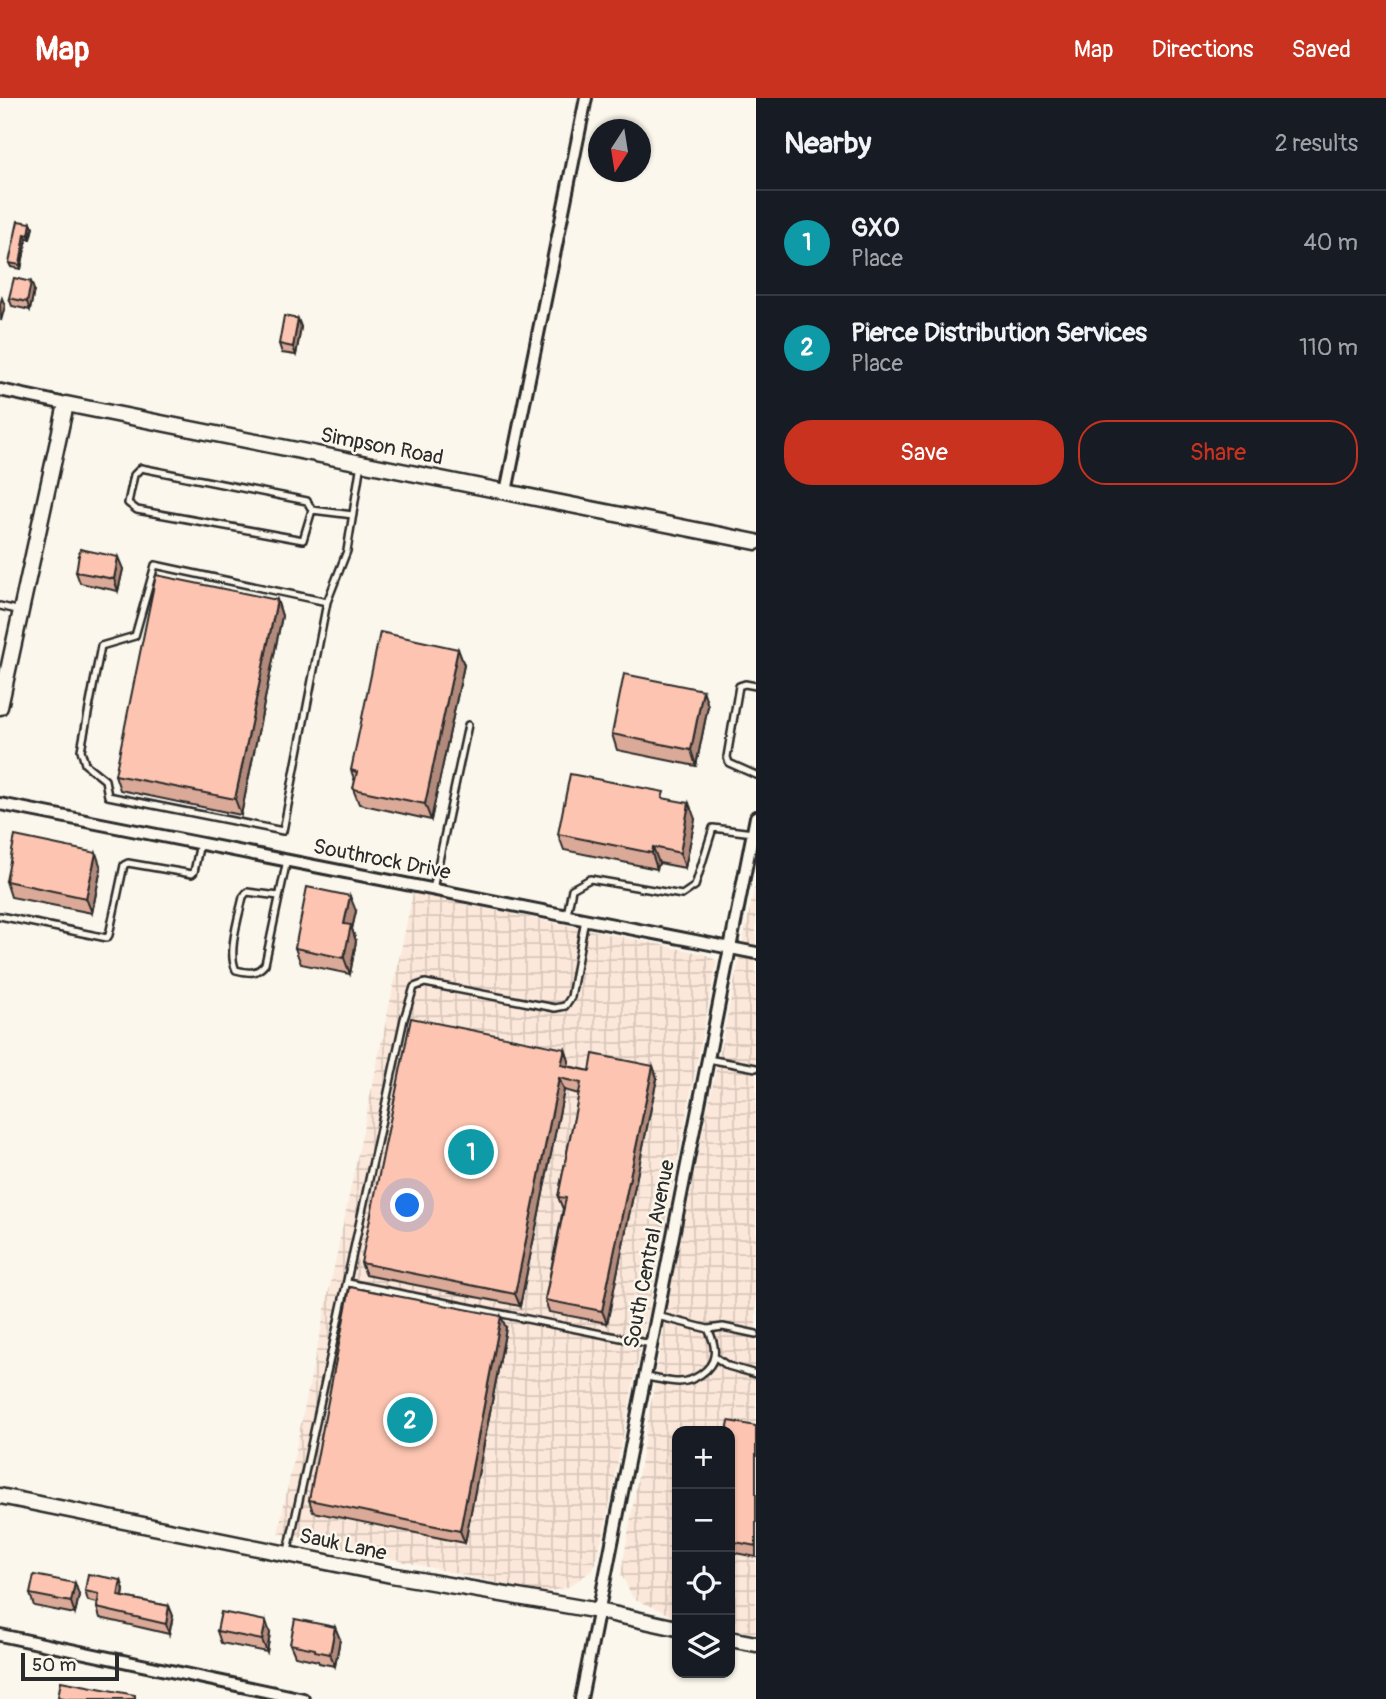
<!DOCTYPE html>
<html lang="en">
<head>
<meta charset="utf-8">
<style>
	:root { --surface:#171b24; --page:#242831; --text:#f1f3f6; --muted:#9ea1a6; --line:#363941; --accent:#c8321e }
	body { margin:0; font-family:Pangolin,sans-serif; background:var(--page); color:var(--text) }
	.controls { position:absolute; right:21px; bottom:21px; display:grid; overflow:hidden; border-radius:14px; box-shadow:0 2px 5px #0004 }
	.controls button { width:63px; height:63px; display:grid; place-items:center; padding:0; border:0; border-bottom:2px solid var(--line); background:var(--surface); color:var(--text); font:35px sans-serif }
	.compass { position:absolute; left:588px; top:21px; width:63px; height:63px; border-radius:50%; background:var(--surface); box-shadow:0 2px 5px #0004; rotate:192deg }
	.scale { position:absolute; left:21px; bottom:18px; width:98px; box-sizing:border-box; padding-left:7px; border:4px solid #2b2b2b; border-top:0; font-size:19px; line-height:24px; white-space:nowrap; color:#2b2b2b; -webkit-text-stroke:5px #fbf7ec; paint-order:stroke }
	.you { position:absolute; left:408px; top:1108px; width:24px; height:24px; margin:-18px; border:5px solid #fff; border-radius:50%; background:#1a73e8; box-shadow:0 0 0 10px #1a73e833 }
	.badge { display:grid; place-items:center; width:46px; height:46px; border-radius:50%; background:var(--accent); color:#fff; font-size:23px; font-weight:700 }
	.pin { position:absolute; translate:-50% -50%; border:4px solid #fff; box-shadow:0 2px 7px #0006 }
	.list { margin:0; padding:0; list-style:none }
	h2 { display:flex; justify-content:space-between; align-items:center; height:91px; margin:0; padding:0 28px; font-size:30px }
	h2 small { font-size:23px; font-weight:400; color:var(--muted) }
	.list li { display:grid; grid-template-columns:46px 1fr auto; gap:21px; align-items:center; box-sizing:border-box; height:105px; padding:0 28px; border-top:2px solid var(--line) }
	.list b { display:block; font-size:26px; white-space:nowrap }
	.list p { margin:0; font-size:23px; white-space:nowrap; color:var(--muted) }
	.list em { font-size:23px; font-style:normal; color:var(--muted) }
	.actions { display:flex; gap:14px; padding:21px 28px }
	.actions a { flex:1; padding:16px 0; border:2px solid var(--accent); border-radius:28px; text-align:center; font-size:24px; color:var(--accent) }
	.actions .main { background:var(--accent); color:#fff }
	.icon { flex:none; width:38px; height:38px; fill:none; stroke:currentColor; stroke-width:2; stroke-linecap:round; stroke-linejoin:round }
	.map { position:relative; flex:none; width:756px; height:1601px; overflow:hidden }
	header { display:flex; align-items:center; gap:42px; box-sizing:border-box; height:98px; padding:0 35px; background:var(--accent); color:#fff }
	header strong { font-size:33px }
	nav { display:flex; gap:38px; margin-inline-start:auto; font-size:24px }
	main { display:flex }
	aside { flex:1; background:var(--surface) }
	.map>svg:first-child { display:block }
	.industrial { fill:url(#industrial-grid) }
	.lines { fill:none; stroke-linecap:round; stroke-linejoin:round }
	.service-casing { stroke:#2b2b2b; stroke-width:10 }
	.minor-casing { stroke:#2b2b2b; stroke-width:16 }
	.tertiary-casing { stroke:#2b2b2b; stroke-width:19 }
	.service { stroke:#fbf7ec; stroke-width:5 }
	.minor { stroke:#fbf7ec; stroke-width:10 }
	.tertiary { stroke:#fbf7ec; stroke-width:14 }
	.wall { fill:#daa998; stroke:#2b2b2b; stroke-width:2 }
	.shaded-wall { fill:#b18a7c; stroke:#2b2b2b; stroke-width:2 }
	.building { fill:#fdc5b1; stroke:#2b2b2b; stroke-width:2 }
	.labels { text-anchor:middle; stroke-width:5; stroke-linejoin:round; paint-order:stroke }
	.street-label { font-size:21px; fill:#2b2b2b; stroke:#fbf7ec }
</style>
</head>
<body>
<header>
<strong>Map</strong>
<nav><a>Map</a><a>Directions</a><a>Saved</a></nav>
</header>
<main>
<div class="map">
<svg width="756" height="1601" viewBox="0 0 756 1601">
	<defs>
		<pattern id="industrial-grid" width="8" height="8" patternUnits="userSpaceOnUse" patternTransform="scale(1.75)"><rect width="8" height="8" fill="#fce8da"/><path d="M0 4h8M4 0v8" fill="none" stroke="#d8c7bb"/></pattern>
	</defs>
	<rect width="100%" height="100%" fill="#fbf7ec"/>
	<filter id="ink" filterUnits="userSpaceOnUse"><feTurbulence type="fractalNoise" baseFrequency=".0143" numOctaves="2"/><feDisplacementMap in="SourceGraphic" scale="14" xChannelSelector="R" yChannelSelector="G"/><feConvolveMatrix kernelMatrix="1 2 1 2 8 2 1 2 1" color-interpolation-filters="sRGB"/></filter>
	<g filter="url(#ink)">
		<path class="industrial" d="M 756,782 L 756,1536 L 730,1530 L 730,1333 L 677,1333 L 677,1520 L 633,1500 L 621,1476 L 677,1156 Z
			M 413,795 L 705,856 L 717,863 L 604,1434 L 593,1472 L 568,1489 L 542,1495 L 278,1435 Z"/>
		<g class="lines">
			<defs>
				<path id="service" d="M 312,412 L 307,403 L 141,370 L 134,377 L 128,405 L 137,412 L 303,442 L 312,412 L 353,417
					M 327,504 L 155,467 L 135,538 L 101,548 L 81,652 L 85,666 L 105,682 L 108,698 L 283,733 L 327,504 L 347,453 L 361,365
					M 0,508 L 21,513
					M 756,588 L 745,586 L 739,588 L 727,659 L 729,665 L 756,677
					M 433,791 L 468,627
					M 279,798 L 247,794 L 243,799 C 239,818 227,855 236,872 C 249,875 256,877 265,866 L 287,762
					M 567,817 L 572,791 L 590,781 L 682,797 L 695,788 L 713,730 L 753,735
					M 0,818 L 107,840 L 109,837 L 124,767 L 128,765 L 192,776 L 194,774 L 200,745
					M 708,961 L 756,970
					M 348,1185 L 651,1246
					M 708,1231 L 723,1229 L 756,1236
					M 715,1259 L 728,1268 L 756,1276
					M 645,1279 C 656,1280 668,1284 679,1284 C 693,1284 712,1272 714,1258 C 716,1249 712,1239 708,1231 L 657,1218
					M 288,1453 L 404,921 L 414,889 L 425,885 L 555,910 L 565,908 L 571,899 L 585,821"/>
				<path id="minor" d="M 0,292 L 66,306
					M 506,394 L 586,0
					M 0,706 L 756,855
					M 0,1537 L 303,1601
					M 581,1601 L 756,719"/>
				<path id="tertiary" d="M 0,609 L 66,306 L 756,444
					M 0,1398 L 391,1477 L 599,1513 L 677,1530
					M 730,1541 L 756,1546"/>
			</defs>
			<use href="#service" class="service-casing"/>
			<use href="#minor" class="minor-casing"/>
			<use href="#tertiary" class="tertiary-casing"/>
			<use href="#service" class="service"/>
			<use href="#minor" class="minor"/>
			<use href="#tertiary" class="tertiary"/>
		</g>
		<path class="wall" d="M 31,125 L 33,129 L 30,141 L 27,140 L 21,171 L 11,169 L 9,165 Z
			M 31,184 L 34,192 L 30,212 L 12,208 L 9,200 Z
			M 298,221 L 301,229 L 296,257 L 282,255 L 279,246 Z
			M 123,471 L 118,493 L 80,485 L 76,474 Z
			M 277,502 L 282,518 L 241,717 L 120,692 L 115,677 Z
			M 458,551 L 464,567 L 431,722 L 359,706 L 353,691 L 355,684 L 351,672 Z
			M 703,592 L 708,608 L 696,668 L 617,652 L 612,636 Z
			M 666,701 L 695,721 L 685,770 L 659,765 L 657,771 L 564,752 L 558,736 Z
			M 101,770 L 92,815 L 11,799 L 6,783 Z
			M 356,813 L 352,831 L 356,843 L 350,876 L 301,866 L 295,850 Z
			M 565,951 L 569,963 L 568,968 L 590,973 L 653,968 L 657,980 L 607,1225 L 549,1214 L 545,1202 L 563,1111 L 558,1099 L 579,996 L 564,992 L 520,1208 L 366,1177 L 361,1165 Z
			M 506,1230 L 465,1445 L 313,1414 L 309,1402 Z
			M 756,1328 L 756,1459 L 730,1454 L 730,1333 Z
			M 121,1482 L 124,1492 L 123,1499 L 169,1508 L 173,1518 L 169,1536 L 100,1520 L 97,1510 L 98,1505 L 88,1503 L 85,1493 Z
			M 75,1485 L 79,1497 L 75,1516 L 34,1508 L 30,1496 Z
			M 217,1533 L 270,1535 L 267,1554 L 221,1545 Z
			M 340,1541 L 335,1568 L 319,1565 L 318,1563 L 295,1558 L 290,1546 Z"/>
		<path class="shaded-wall" d="M 31,125 L 33,129 L 30,141 L 29,137 Z
			M 25,136 L 27,140 L 21,171 L 20,167 Z
			M 31,184 L 34,192 L 30,212 L 27,204 Z
			M 2,200 L 5,208 L 1,223 L 0,206 Z
			M 298,221 L 301,229 L 296,257 L 293,249 Z
			M 118,459 L 123,471 L 118,493 L 114,481 Z
			M 277,502 L 282,518 L 241,717 L 235,701 Z
			M 458,551 L 464,567 L 431,722 L 425,706 Z
			M 703,592 L 708,608 L 696,668 L 691,652 Z
			M 689,705 L 695,721 L 685,770 L 680,755 Z
			M 653,749 L 659,765 L 657,771 L 652,755 Z
			M 96,755 L 101,770 L 92,815 L 86,800 Z
			M 350,798 L 356,813 L 352,831 L 356,843 L 350,876 L 344,860 L 344,826 Z
			M 565,951 L 569,963 L 566,979 L 561,967 Z
			M 653,968 L 657,980 L 607,1225 L 602,1213 Z
			M 559,980 L 564,992 L 520,1208 L 515,1196 Z
			M 501,1218 L 506,1230 L 465,1445 L 460,1433 Z
			M 121,1482 L 124,1492 L 121,1509 L 118,1498 Z
			M 75,1485 L 79,1497 L 75,1516 L 71,1504 Z
			M 169,1508 L 173,1518 L 169,1536 L 166,1526 Z
			M 266,1523 L 270,1535 L 267,1554 L 262,1542 Z
			M 335,1529 L 340,1541 L 335,1568 L 330,1556 Z"/>
		<path class="building" d="M 18,123 L 31,125 L 29,137 L 25,136 L 20,167 L 9,165 Z
			M 14,180 L 31,184 L 27,204 L 9,200 Z
			M 284,218 L 298,221 L 293,249 L 279,246 Z
			M 80,451 L 118,459 L 114,481 L 76,474 Z
			M 156,477 L 277,502 L 235,701 L 115,677 Z
			M 380,534 L 458,551 L 425,706 L 353,691 L 357,674 L 351,672 Z
			M 624,576 L 703,592 L 691,652 L 612,636 Z
			M 570,676 L 664,694 L 662,700 L 689,705 L 680,755 L 653,749 L 652,755 L 558,736 Z
			M 15,738 L 96,755 L 86,800 L 6,783 Z
			M 307,789 L 350,798 L 344,826 L 351,827 L 344,860 L 295,850 Z
			M 411,920 L 565,951 L 561,967 L 590,973 L 593,956 L 653,968 L 602,1213 L 545,1202 L 566,1100 L 558,1099 L 581,985 L 559,980 L 515,1196 L 361,1165 Z
			M 350,1189 L 501,1218 L 460,1433 L 309,1402 Z
			M 729,1323 L 756,1328 L 756,1448 L 730,1443 L 730,1333 L 727,1333 Z
			M 88,1476 L 121,1482 L 118,1498 L 169,1508 L 166,1526 L 97,1510 L 99,1496 L 85,1493 Z
			M 34,1477 L 75,1485 L 71,1504 L 30,1496 Z
			M 221,1514 L 266,1523 L 262,1542 L 217,1533 Z
			M 295,1521 L 335,1529 L 330,1556 L 315,1553 L 315,1551 L 290,1546 Z
			M 61,1583 L 135,1597 L 135,1601 L 70,1601 L 58,1599 Z"/>
	</g>
	<g class="labels">
		<g class="street-label">
			<text transform="translate(382 348) rotate(11)" y="7">Simpson Road</text>
			<text transform="translate(382 761) rotate(11)" y="7">Southrock Drive</text>
			<text transform="translate(649 1156) rotate(-79)" y="7">South Central Avenue</text>
			<text transform="translate(343 1446) rotate(12)" y="7">Sauk Lane</text>
		</g>
	</g>
</svg>
<div class="controls">
<button>+</button>
<button>−</button>
<button><svg class="icon" aria-label="locate" viewBox="0 0 24 24"><circle cx="12" cy="12" r="6"/><path d="M12 2v4M12 18v4M2 12h4M18 12h4"/></svg></button>
<button><svg class="icon" aria-label="layers" viewBox="0 0 24 24"><path d="M12 4l9 5-9 5-9-5zM3 14l9 5 9-5"/></svg></button>
</div>
<svg class="compass" viewBox="-18 -18 36 36"><path d="M0-13l5 13h-10z" fill="#e53935"/><path d="M0 13l5-13h-10z" fill="#9ea1a6"/></svg>
<div class="scale">50 m</div>
<div class="you"></div>
<div class="pin badge" style="left:471px;top:1054px;background:#0f9aa8">1</div>
<div class="pin badge" style="left:410px;top:1322px;background:#0f9aa8">2</div>
</div>
<aside>
<h2>Nearby<small>2 results</small></h2>
<ul class="list">
<li><span class="badge" style="background:#0f9aa8">1</span><div><b>GXO</b><p>Place</p></div><em>40 m</em></li>
<li><span class="badge" style="background:#0f9aa8">2</span><div><b>Pierce Distribution Services</b><p>Place</p></div><em>110 m</em></li>
</ul>
<div class="actions"><a class="main">Save</a><a>Share</a></div>
</aside>
</main>
</body>
</html>
